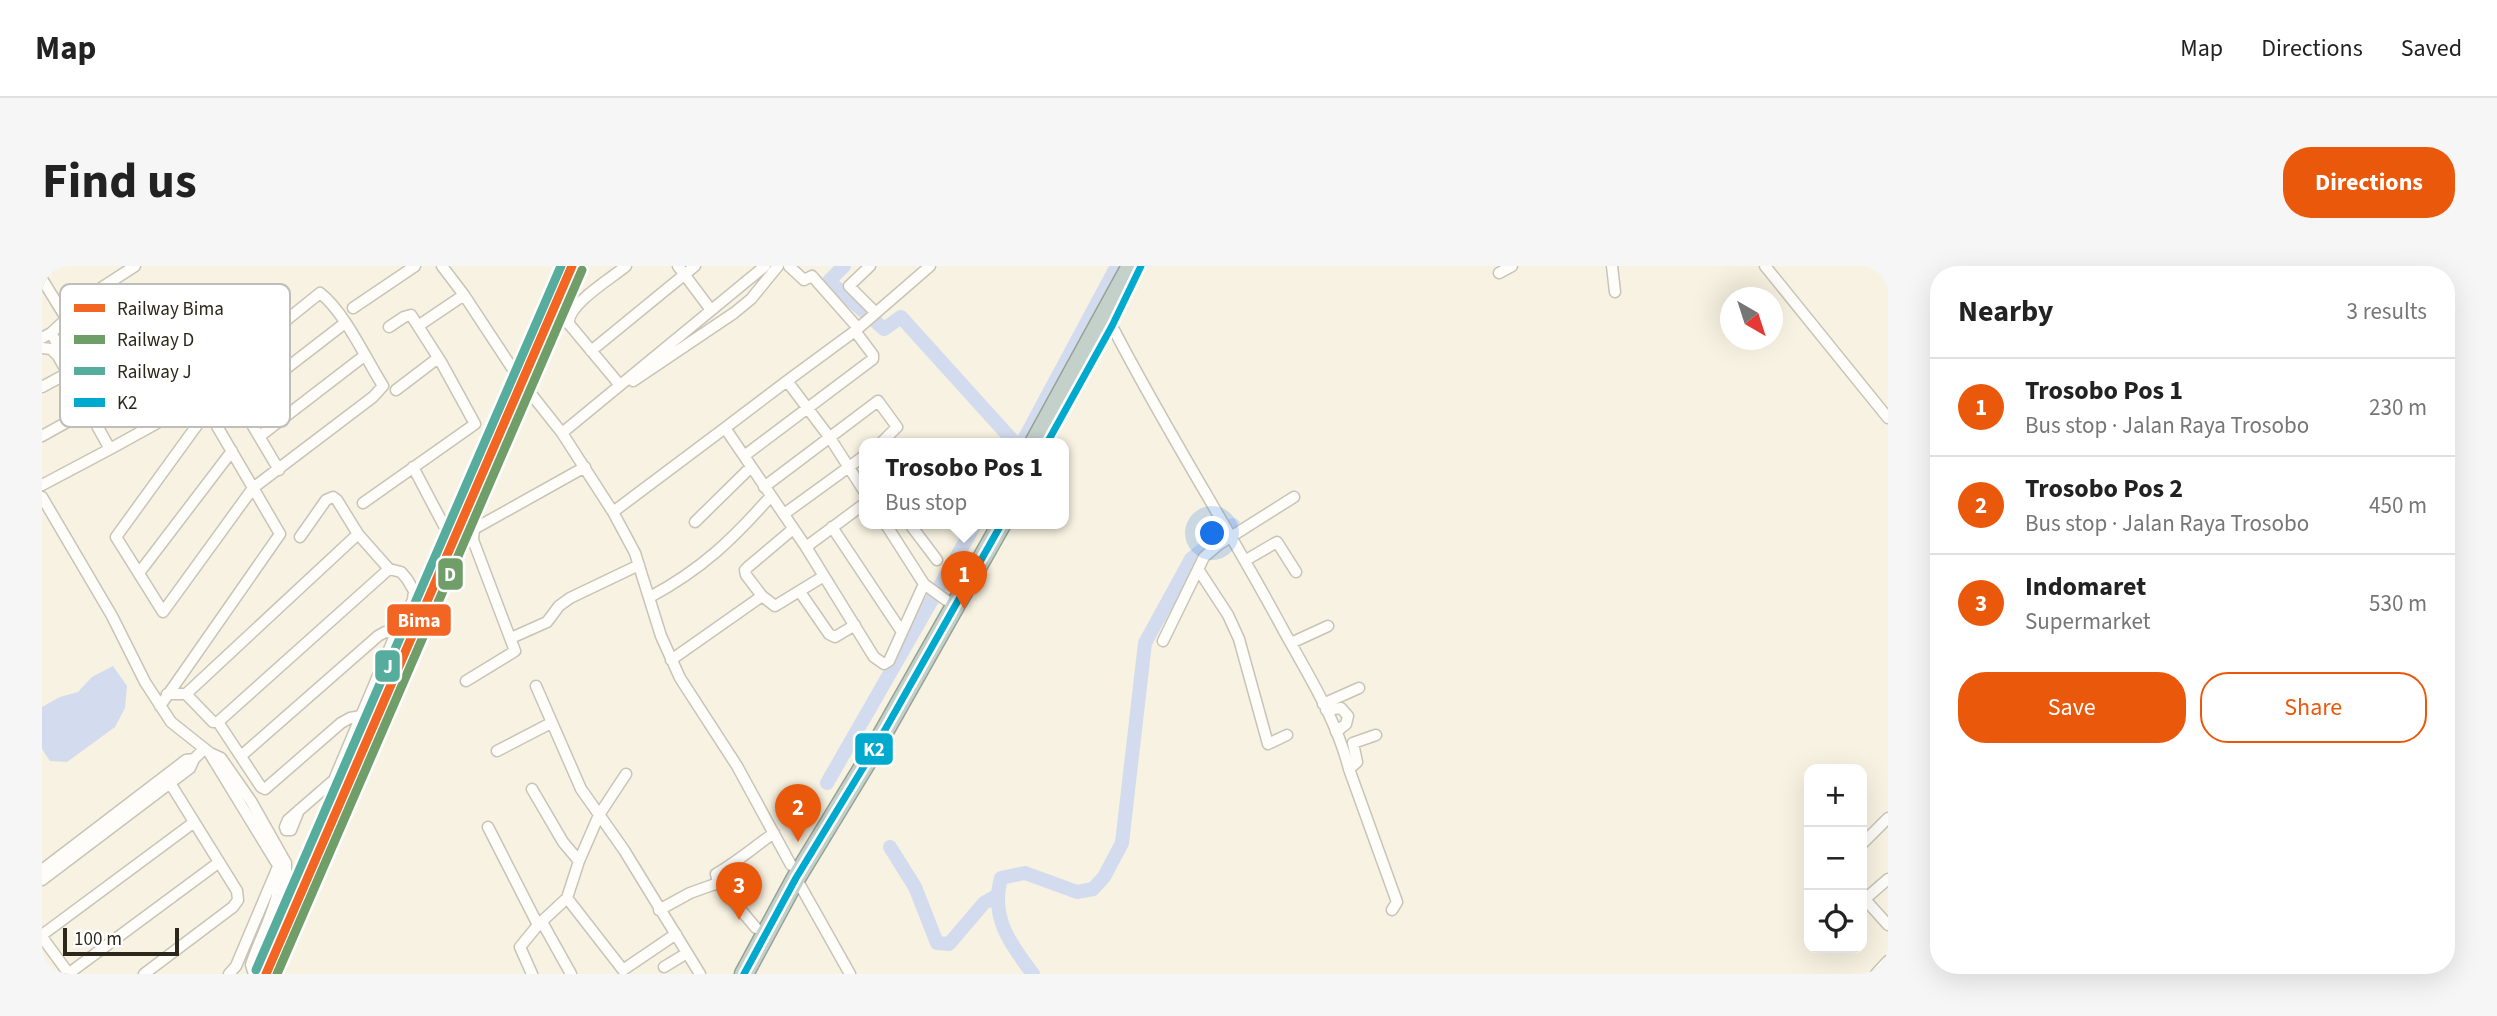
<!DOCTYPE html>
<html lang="en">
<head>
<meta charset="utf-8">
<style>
	:root { --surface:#fff; --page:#f6f6f6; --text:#222; --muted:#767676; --line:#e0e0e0; --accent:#ea580c }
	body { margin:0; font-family:"Source Sans 3",sans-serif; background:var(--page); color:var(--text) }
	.controls { position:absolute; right:21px; bottom:21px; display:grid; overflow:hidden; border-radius:14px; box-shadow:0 7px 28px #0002 }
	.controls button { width:63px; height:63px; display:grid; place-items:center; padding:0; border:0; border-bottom:2px solid var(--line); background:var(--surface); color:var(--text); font:35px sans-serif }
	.compass { position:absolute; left:1678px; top:21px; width:63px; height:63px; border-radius:50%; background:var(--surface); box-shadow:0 7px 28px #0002; rotate:141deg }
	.scale { position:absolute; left:21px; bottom:18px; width:116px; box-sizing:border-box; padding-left:7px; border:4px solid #2b271a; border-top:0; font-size:19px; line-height:24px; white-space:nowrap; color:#2b271a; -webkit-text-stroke:5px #fff; paint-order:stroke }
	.you { position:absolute; left:1171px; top:268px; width:24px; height:24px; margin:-18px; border:5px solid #fff; border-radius:50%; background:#1a73e8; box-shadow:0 0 0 10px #1a73e833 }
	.badge { display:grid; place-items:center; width:46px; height:46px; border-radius:50%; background:var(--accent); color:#fff; font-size:23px; font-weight:700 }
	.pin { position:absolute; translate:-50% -58px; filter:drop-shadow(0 2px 4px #0008) }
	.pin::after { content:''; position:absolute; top:37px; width:24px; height:21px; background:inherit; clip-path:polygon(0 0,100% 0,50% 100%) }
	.popup { position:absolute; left:817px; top:172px; width:210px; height:91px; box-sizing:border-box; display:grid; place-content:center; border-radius:14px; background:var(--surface); filter:drop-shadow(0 2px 5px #0005); font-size:23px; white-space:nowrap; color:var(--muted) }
	.popup b { font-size:26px; color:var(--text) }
	.popup::after { content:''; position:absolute; left:50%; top:100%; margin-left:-14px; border:14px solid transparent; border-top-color:var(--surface) }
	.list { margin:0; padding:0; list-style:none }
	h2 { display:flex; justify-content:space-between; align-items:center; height:91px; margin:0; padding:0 28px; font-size:30px }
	h2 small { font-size:23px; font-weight:400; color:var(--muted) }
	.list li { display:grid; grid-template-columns:46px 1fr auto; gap:21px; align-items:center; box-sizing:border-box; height:98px; padding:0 28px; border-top:2px solid var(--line) }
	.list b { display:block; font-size:26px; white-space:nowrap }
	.list p { margin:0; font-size:23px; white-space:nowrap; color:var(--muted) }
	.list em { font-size:23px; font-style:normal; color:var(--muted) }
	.actions { display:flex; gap:14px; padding:21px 28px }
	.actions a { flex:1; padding:16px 0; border:2px solid var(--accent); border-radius:28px; text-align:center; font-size:24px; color:var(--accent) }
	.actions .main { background:var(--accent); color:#fff }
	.icon { flex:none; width:38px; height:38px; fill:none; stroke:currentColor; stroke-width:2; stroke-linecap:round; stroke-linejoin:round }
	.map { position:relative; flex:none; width:1846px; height:708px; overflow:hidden; border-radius:28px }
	header { display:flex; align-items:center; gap:42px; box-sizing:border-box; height:98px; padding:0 35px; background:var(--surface); border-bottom:2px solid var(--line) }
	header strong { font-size:33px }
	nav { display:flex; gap:38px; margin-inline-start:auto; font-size:24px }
	.intro { display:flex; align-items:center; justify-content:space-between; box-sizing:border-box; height:168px; padding:0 42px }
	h1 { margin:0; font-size:49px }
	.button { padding:18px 32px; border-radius:28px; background:var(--accent); color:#fff; font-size:24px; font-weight:700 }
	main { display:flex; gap:42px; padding:0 42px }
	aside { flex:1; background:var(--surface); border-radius:28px; box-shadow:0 7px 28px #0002 }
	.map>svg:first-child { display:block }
	.water { fill:#d2dcee }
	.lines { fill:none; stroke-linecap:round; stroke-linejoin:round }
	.river { stroke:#d2dcee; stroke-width:14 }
	.street-casing { stroke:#c8c4b6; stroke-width:13 }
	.highway-casing { stroke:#96a294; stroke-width:21 }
	.street { stroke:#fefdfa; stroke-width:10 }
	.highway { stroke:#c4d1ca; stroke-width:18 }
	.bus-1-casing { stroke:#fff; stroke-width:12 }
	.bus-1 { stroke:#00a9ce; stroke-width:7 }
	.rail-1-casing { stroke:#fff; stroke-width:14 }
	.rail-2-casing { stroke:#fff; stroke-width:14 }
	.rail-3-casing { stroke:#fff; stroke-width:14 }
	.rail-1 { stroke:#f26522; stroke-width:9 }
	.rail-2 { stroke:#6f9e68; stroke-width:9 }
	.rail-3 { stroke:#57ad9d; stroke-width:9 }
	.key { fill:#fff; stroke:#bfbeba; stroke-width:2 }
	.key-label { font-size:19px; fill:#2b271a }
	.line-badge { stroke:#fff; stroke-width:2.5 }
	.badge-label { font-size:19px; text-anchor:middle; font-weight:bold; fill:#fff }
</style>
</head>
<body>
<header>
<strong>Map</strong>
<nav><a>Map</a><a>Directions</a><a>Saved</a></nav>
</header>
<div class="intro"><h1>Find us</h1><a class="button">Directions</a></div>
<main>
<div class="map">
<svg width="1846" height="708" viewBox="0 0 1846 708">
	<rect width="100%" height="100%" fill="#f7f2e1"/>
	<path class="water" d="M 71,400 L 85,420 L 83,442 L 73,461 L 25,496 L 8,495 L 0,483 L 0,441 L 18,431 L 36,426 L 50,411 Z"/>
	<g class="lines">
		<path class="river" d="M 802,0 L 787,15 L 842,63 L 859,51 L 973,177
			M 980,177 L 1075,0
			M 785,517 L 934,257
			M 848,581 L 873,621 L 895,677 L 907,678 L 942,637 L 954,630
			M 991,708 C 968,678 948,651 959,612 L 983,607 L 1035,626 L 1051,623 L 1062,611 L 1080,577 L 1103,377 L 1149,293 L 1191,259"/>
		<defs>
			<path id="street" d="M 400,0 L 422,29 L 478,114 L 520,167 L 571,246 L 593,287 L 619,370 L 638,412 L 695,500 L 749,599
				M 636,0 L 669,44
				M 747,0 L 762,14 L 770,10 L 816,62
				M 828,0 L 807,20 L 833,46
				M 1570,0 L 1573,26
				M 1723,0 L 1846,152
				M 1457,7 L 1470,0
				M 0,13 L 24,52
				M 56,24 L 80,66
				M 311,42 L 373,0
				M 376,60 L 422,29
				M 1070,60 C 1124,165 1188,264 1243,367 C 1267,410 1295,455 1307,503 L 1355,636 L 1350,644
				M 9,67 L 51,139
				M 0,72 L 9,67 L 56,24 L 93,0
				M 0,82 L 9,83 L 16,90 L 68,183 L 0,219
				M 549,85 L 653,0
				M 180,108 L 237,204
				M 591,115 L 692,47 L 709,33 L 736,0
				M 745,115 L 683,162 L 764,281 L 832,391 L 842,398 L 847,395 L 882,318
				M 577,118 L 527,58 C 524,39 570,12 584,0
				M 0,121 L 26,107
				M 354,124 L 396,92
				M 155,126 L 278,27 C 302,45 324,93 341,120 L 331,131 L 211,222 L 121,346 L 74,271 L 166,144
				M 198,138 L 303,57
				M 520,167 L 723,0
				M 0,170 L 45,145
				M 218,170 L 322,90
				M 68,183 L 115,157 L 155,126 L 238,268 L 118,440
				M 702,190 L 831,93 L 831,89 L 813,65
				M 371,201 L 409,273
				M 722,221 L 836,135 L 855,161 L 839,177
				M 822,225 L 788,172 L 745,115 L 813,65 L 888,0
				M 0,231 L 70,350 L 103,416 L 129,456 L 168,487 L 179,492 L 209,535 L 244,597 L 244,617 L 233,636
				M 321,237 L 433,158 L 399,96 L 369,49 L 362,51 L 347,61
				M 571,246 L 683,162
				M 742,248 L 822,190
				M 653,256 L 709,201
				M 843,257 L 882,318 L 904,334
				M 867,257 L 895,294
				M 790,261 L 860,366
				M 751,263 L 706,301 L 703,304 L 704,309 L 720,330 L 733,340 L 782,310
				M 258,271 L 284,234 L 291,231 L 295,234 L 316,268 L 347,303
				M 764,281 L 822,238
				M 1204,294 L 1235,276 L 1254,306
				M 397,299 L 478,114
				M 1156,303 L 1186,349 L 1197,373 L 1226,478 L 1245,469
				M 97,307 L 190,185
				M 758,326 L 787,368 L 793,371 L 813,359
				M 608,331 C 660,303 690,274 729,230
				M 469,372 L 505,356 L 517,340 L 528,332 L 597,299
				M 1121,375 L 1162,291 L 1176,279 L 1252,231
				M 1249,377 L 1286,360
				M 629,394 L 720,330
				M 424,415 L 473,385 L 431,274 L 432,263 L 543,201
				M 494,420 L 539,523 L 582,584 L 658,708
				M 125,428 L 144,428 L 316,268
				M 144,428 L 171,456 L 176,456
				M 1281,438 L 1317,422
				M 1284,444 L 1299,442 L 1306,450 L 1304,458 L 1294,466
				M 455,485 L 509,457
				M 168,488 L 237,601 C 242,631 218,670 209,699 L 212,708
				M 199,490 L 336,370 L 343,366 L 354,367
				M 1307,503 L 1315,496 L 1311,477 L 1334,469
				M 490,523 L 521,576 L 537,595
				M 257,544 L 249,564 L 244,564 L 243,561 L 246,554 L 292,514 L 354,367 L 371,334 L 372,325 L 365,313 L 359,306 L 347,303 L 176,456 L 219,521 L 223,523 L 299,457 L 308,452 L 319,450
				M 446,561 L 496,659 L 525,632 L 581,704 L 634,668
				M 1820,578 L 1846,552
				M 0,604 L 144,494 L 152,493
				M 754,612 L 808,708
				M 0,614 L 148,502 L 152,493 L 162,483
				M 676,617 L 674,608 C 695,596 712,581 732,567
				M 1820,630 L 1846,659
				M 525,632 L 537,595 L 557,549 L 584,508
				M 1823,633 L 1846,613
				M 617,644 L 648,627 L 676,617 L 714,662
				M 500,656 L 529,708
				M 0,669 L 151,557
				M 0,671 L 27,708
				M 622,701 L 645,687
				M 26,708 L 176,597
				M 102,708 L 191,641 L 196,634 L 195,625 L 128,517
				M 187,708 L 194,700 L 235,603
				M 490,708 L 478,681 L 496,659
				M 1834,708 L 1846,695"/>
			<path id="highway" d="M 992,177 L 1089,0
				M 702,708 L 754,612 L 827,492 L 960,257"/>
		</defs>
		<use href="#street" class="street-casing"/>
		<use href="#highway" class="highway-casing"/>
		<use href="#street" class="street"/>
		<use href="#highway" class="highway"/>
		<defs>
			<path id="bus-1" d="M 1005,177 L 1070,60 L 1099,0
				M 702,708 L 754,612 L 827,492 L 960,257"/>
		</defs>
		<use href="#bus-1" class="bus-1-casing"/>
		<use href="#bus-1" class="bus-1"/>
		<defs>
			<path id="rail-1" d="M 224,708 L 530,0"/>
			<path id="rail-2" d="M 235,708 L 540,4"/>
			<path id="rail-3" d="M 214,704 L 519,0"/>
		</defs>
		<use href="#rail-1" class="rail-1-casing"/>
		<use href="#rail-2" class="rail-2-casing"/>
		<use href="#rail-3" class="rail-3-casing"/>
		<use href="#rail-1" class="rail-1"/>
		<use href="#rail-2" class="rail-2"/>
		<use href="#rail-3" class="rail-3"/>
	</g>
	<rect x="18" y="18" width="230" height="143" rx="10" class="key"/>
	<rect x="32" y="38" width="31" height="8" fill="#f26522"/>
	<rect x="32" y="69" width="31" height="9" fill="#6f9e68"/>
	<rect x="32" y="101" width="31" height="8" fill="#57ad9d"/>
	<rect x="32" y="132" width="31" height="9" fill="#00a9ce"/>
	<g class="key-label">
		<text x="75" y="49">Railway Bima</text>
		<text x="75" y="80">Railway D</text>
		<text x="75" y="112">Railway J</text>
		<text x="75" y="143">K2</text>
	</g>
	<g class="line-badge">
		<rect x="395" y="291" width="27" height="34" rx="7" fill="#6f9e68"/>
		<rect x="344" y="337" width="66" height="34" rx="7" fill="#f26522"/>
		<rect x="332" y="383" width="27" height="34" rx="7" fill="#57ad9d"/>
		<rect x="812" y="466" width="40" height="34" rx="7" fill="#00a9ce"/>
	</g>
	<g class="badge-label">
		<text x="408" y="315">D</text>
		<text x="377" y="361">Bima</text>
		<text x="346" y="407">J</text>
		<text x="832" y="490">K2</text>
	</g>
</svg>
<div class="controls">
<button>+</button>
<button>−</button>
<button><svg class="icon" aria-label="locate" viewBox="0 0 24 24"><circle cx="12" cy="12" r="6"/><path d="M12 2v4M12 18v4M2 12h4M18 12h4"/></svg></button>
</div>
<svg class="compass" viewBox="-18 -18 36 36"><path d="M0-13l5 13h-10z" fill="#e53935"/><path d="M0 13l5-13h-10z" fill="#767676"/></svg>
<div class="scale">100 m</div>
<div class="you"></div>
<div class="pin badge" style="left:922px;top:343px">1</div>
<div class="popup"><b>Trosobo Pos 1</b>Bus stop</div>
<div class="pin badge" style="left:756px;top:576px">2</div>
<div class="pin badge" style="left:697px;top:654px">3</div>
</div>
<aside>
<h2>Nearby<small>3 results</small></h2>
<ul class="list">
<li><span class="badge">1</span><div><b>Trosobo Pos 1</b><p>Bus stop · Jalan Raya Trosobo</p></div><em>230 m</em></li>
<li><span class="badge">2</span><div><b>Trosobo Pos 2</b><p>Bus stop · Jalan Raya Trosobo</p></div><em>450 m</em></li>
<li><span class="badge">3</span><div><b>Indomaret</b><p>Supermarket</p></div><em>530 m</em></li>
</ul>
<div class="actions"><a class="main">Save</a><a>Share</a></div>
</aside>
</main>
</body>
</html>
